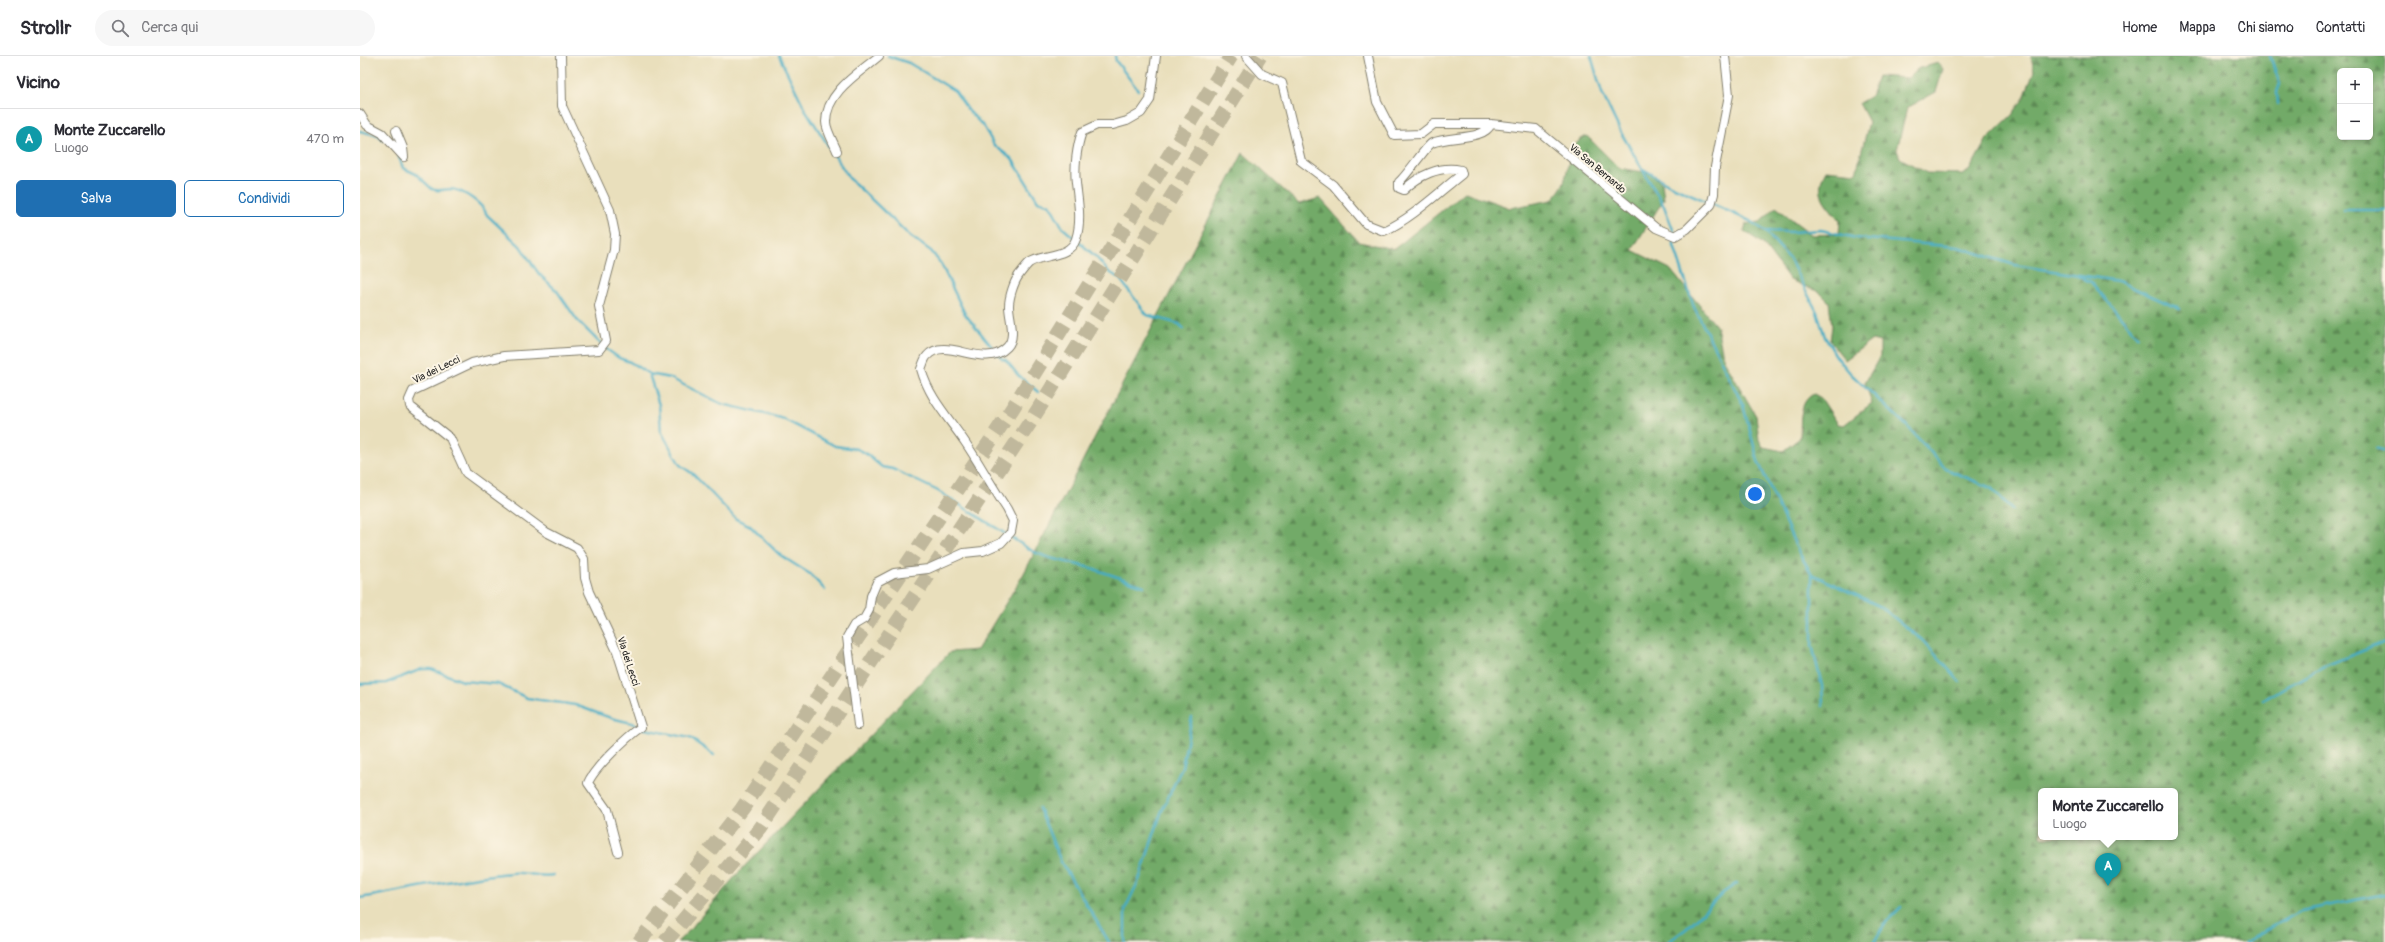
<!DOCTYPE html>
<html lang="it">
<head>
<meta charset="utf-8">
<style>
	:root { --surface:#fff; --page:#f7f7f7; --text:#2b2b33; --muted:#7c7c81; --line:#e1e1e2; --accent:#1f6fb2 }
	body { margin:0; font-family:Pangolin,sans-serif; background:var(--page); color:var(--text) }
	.controls { position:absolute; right:12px; top:12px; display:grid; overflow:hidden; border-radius:6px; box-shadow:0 2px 6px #0003 }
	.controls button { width:36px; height:36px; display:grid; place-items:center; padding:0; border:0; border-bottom:1px solid var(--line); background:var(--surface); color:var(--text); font:20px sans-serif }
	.you { position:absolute; left:1395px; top:438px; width:14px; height:14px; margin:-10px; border:3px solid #fff; border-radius:50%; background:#1a73e8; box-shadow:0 0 0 6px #1a73e833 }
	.badge { display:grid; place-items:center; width:26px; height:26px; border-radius:50%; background:var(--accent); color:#fff; font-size:13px; font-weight:700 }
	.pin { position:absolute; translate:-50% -33px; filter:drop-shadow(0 1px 2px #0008) }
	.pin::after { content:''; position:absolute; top:21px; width:14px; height:12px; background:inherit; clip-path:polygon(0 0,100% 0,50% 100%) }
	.popup { position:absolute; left:1678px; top:732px; width:140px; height:52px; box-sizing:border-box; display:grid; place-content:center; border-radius:6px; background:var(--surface); filter:drop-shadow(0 1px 3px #0005); font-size:13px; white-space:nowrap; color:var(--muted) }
	.popup b { font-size:15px; color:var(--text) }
	.popup::after { content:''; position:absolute; left:50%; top:100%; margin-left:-8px; border:8px solid transparent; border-top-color:var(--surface) }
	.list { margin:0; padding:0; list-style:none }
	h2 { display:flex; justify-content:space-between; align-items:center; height:52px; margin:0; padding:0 16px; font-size:17px }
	h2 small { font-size:13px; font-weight:400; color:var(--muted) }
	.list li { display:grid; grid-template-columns:26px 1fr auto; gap:12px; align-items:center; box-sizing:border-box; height:60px; padding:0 16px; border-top:1px solid var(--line) }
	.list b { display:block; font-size:15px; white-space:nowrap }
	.list p { margin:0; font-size:13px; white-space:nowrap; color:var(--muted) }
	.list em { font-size:13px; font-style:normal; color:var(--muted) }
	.actions { display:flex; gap:8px; padding:12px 16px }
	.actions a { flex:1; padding:9px 0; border:1px solid var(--accent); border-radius:6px; text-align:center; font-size:14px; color:var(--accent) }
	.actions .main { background:var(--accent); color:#fff }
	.icon { flex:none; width:22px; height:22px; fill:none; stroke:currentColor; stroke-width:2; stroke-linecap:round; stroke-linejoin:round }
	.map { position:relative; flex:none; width:2025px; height:886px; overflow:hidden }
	header { display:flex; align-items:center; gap:24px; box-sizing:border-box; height:56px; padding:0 20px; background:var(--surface); border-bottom:1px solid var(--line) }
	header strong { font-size:19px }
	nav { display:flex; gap:22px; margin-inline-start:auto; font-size:14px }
	.search { width:280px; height:36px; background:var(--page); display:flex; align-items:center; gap:10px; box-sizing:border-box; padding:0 14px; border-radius:22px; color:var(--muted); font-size:15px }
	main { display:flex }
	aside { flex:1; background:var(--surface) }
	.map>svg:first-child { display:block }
	.forest { fill:url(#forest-firs); stroke:#476342; fill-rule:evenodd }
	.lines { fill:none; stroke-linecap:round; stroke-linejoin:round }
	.stream { stroke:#44acc4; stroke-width:2.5 }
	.highway-tunnel { stroke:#c0b89c; stroke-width:15; stroke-dasharray:15 8; stroke-linecap:butt }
	.street-casing { stroke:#827e6c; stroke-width:10 }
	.street { stroke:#fff; stroke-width:8 }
	.labels { text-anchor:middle; stroke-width:4; stroke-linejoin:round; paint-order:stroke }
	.street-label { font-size:10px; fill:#1c1c1c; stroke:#fcf5e5 }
</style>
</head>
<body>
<header>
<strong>Strollr</strong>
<div class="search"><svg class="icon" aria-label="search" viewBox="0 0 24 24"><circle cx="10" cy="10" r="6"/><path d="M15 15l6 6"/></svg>Cerca qui</div>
<nav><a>Home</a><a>Mappa</a><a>Chi siamo</a><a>Contatti</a></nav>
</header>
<main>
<aside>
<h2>Vicino<small></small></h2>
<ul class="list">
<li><span class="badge" style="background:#0f9aa8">A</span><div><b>Monte Zuccarello</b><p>Luogo</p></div><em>470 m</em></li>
</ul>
<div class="actions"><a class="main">Salva</a><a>Condividi</a></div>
</aside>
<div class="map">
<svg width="2025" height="886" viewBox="0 0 2025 886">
	<defs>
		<pattern id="forest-firs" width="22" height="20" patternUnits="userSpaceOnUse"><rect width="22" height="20" fill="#72aa67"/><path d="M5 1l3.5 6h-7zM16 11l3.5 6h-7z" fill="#5d8a54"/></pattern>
	</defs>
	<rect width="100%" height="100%" fill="#fcf5e5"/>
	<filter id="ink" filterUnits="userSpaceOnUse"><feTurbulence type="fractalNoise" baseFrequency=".025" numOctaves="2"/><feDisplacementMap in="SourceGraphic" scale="8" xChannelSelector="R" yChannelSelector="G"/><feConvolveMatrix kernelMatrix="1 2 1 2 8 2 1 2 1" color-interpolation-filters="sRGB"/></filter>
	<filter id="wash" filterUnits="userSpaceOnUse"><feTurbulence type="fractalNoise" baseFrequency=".012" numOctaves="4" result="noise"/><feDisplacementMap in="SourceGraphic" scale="16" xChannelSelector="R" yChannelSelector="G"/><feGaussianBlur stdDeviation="0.9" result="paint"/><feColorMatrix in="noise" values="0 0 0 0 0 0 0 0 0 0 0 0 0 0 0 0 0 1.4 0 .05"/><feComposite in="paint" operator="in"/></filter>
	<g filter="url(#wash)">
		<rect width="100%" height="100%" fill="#e9dfbc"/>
		<path class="forest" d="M 1671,0 L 2025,0 L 2025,886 L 317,886 L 326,878 L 379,816 L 590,596 L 617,594 L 663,519 L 883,97 L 939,148 L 960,142 L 999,186 L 1034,193 L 1105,136 L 1150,152 L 1192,144 C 1196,139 1202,132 1204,126 C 1210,109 1207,88 1227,80 L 1259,112 L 1290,117 L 1302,127 L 1304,143 L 1272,194 L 1310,213 L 1357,271 L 1364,304 L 1396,360 L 1399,384 L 1403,391 L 1423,395 L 1440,382 C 1441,367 1438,345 1454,338 L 1461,342 L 1478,368 L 1484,369 L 1512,347 L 1505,327 L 1520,300 L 1520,286 L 1512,284 L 1485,304 L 1470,285 L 1472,270 L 1469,246 L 1459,236 L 1430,224 L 1403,188 L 1384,175 L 1386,168 L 1400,166 L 1416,151 L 1452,179 L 1479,178 L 1480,165 C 1465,146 1453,138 1466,114 L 1496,117 L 1509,66 L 1499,47 L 1511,40 L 1518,20 L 1548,22 L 1557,13 L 1578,7 L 1583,13 L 1576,36 L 1547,52 L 1537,94 L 1540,102 L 1567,117 L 1603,118 L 1609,115 L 1627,83 L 1652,59 L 1664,42 L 1674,15 ZM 1980,15 L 2010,15 L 2010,81 L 1980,81 ZM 1681,735 L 1815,735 L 1815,781 L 1681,781 Z"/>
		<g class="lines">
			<path class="stream" d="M 419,0 L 445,53 L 489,122 L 550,180 L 571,195 L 581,208 L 605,258 L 642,303 L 646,304 L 658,319 L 678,336
				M 528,0 L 549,7 L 595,35 L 608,54 L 624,71 L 634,89 L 652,103 L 678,145 L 690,149 L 703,172 L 736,201 L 748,215 L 760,223 L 787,259 L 819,268 L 824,273
				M 755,0 L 756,5 L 778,34
				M 1231,0 L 1242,37 L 1260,75 L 1304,150 L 1314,176 L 1314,190 L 1334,251 L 1383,349 L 1398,405 L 1439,497 L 1452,518 L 1521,551 L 1562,584 L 1600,626
				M 1910,0 L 1920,28 L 1917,36 L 1918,48
				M 0,75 L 19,80 L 23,84
				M 39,101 L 43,112 L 56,118 L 72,133 C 78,136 84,133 91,133 C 103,134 123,148 127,159 L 160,190 L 179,218 L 197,235 L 217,264 L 245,292 L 259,302 L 270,306 L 289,318 L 310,322 L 362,348 L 421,362 L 475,390 L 497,393 L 505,397 L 522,411 L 533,413 L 578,435 L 674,496 L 690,502 L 731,512 L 784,530
				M 1285,114 L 1310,129 L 1390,165 L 1405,175 L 1429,202 L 1457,256 L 1465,281 L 1476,300 L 1491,318 L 1546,369 L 1586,413 L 1631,432 L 1653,454
				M 1984,154 L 2025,154
				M 1405,175 L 1432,176 L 1461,174 L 1496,182 L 1598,191 L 1655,209 L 1758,225 L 1820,253
				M 1716,219 L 1731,226 L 1777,280
				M 289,318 L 299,349 L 301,375 L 320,409 L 333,418 L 376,463 L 389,469 L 420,499 L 450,518 L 465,534
				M 2016,392 L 2025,395
				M 1452,518 L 1452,589 L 1462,630 L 1463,650
				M 0,628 L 26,627 L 62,613 L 71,613 L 103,625 L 138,628 L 167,642 L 215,649 L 251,662 L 272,667 L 280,672 L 330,682 L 354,699
				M 1903,644 L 1962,611 L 2025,586
				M 679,752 L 701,806 L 749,886
				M 0,842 C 50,833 100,822 150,817 C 165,815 178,822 193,819
				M 765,886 L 765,853 L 779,824 L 801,757 L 822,711 L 832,661
				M 1308,886 L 1326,873 L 1363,837 L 1377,827
				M 1514,886 L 1527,865 L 1541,851
				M 1885,886 L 1941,855 L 2025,838"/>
		</g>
	</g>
	<g filter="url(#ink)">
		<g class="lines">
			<path class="highway-tunnel" d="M 279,886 L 382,753 L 652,353 L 871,0
				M 305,886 L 400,773 L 669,368 L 900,0"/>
			<defs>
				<path id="street" d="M 201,0 L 202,50 L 250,154 L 255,178 L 254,194 L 239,250 L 246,285 L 239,294 L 144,300 L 112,307 L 53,335 L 49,344 L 50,350 L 90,382 L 106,417 L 186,476 L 217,492 L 224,503 L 225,522 L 229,536 L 257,595 L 281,671 C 267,681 234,712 228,727 L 247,754 L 258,796
					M 886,0 L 902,18 L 922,27 L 941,105 L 973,129 L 1006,168 L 1024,175 C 1051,163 1078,137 1102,118 L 1101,114 C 1080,109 1058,120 1044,134 L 1039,132 L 1039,126 C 1048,118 1067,89 1072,87 C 1089,79 1124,85 1131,68
					M 1008,0 L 1017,46 L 1034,79 L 1061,78 L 1074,68 L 1131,68 L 1176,73 L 1296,172 L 1315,180 L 1327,173 L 1351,149 L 1354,138 L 1355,111 L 1369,39 L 1365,0
					M 0,58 L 7,69 L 22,77 L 44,101 L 43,92 L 36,75
					M 477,95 C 474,87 466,74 466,66 C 466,36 499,17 519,0
					M 498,669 L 487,581 L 494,569 L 504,563 L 509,554 L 511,540 L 517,526 L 534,517 L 568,513 L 604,497 L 623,495 L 641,487 L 651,476 L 653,465 L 647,453 C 632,431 620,408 605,386 C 588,361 569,342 561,313 C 563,309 564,303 567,300 C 586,279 624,315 647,291 C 657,281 649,262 649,250 C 649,241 654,226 659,219 C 662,215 666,210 669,207 C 681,198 710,202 716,183 C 722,165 718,145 716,127 C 714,111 717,90 722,76 L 737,69 L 753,69 L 767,65 L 781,57 L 790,44 L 796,0"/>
			</defs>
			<use href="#street" class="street-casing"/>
			<use href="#street" class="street"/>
		</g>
	</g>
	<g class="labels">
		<g class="street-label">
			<text transform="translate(1238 112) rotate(40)" y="4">Via San Bernardo</text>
			<text transform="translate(76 313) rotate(-26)" y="4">Via dei Lecci</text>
			<text transform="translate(269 605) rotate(72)" y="4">Via dei Lecci</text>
		</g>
	</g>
</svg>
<div class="controls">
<button>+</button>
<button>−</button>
</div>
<div class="you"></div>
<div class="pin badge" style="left:1748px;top:830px;background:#0f9aa8">A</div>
<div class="popup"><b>Monte Zuccarello</b>Luogo</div>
</div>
</main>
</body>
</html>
